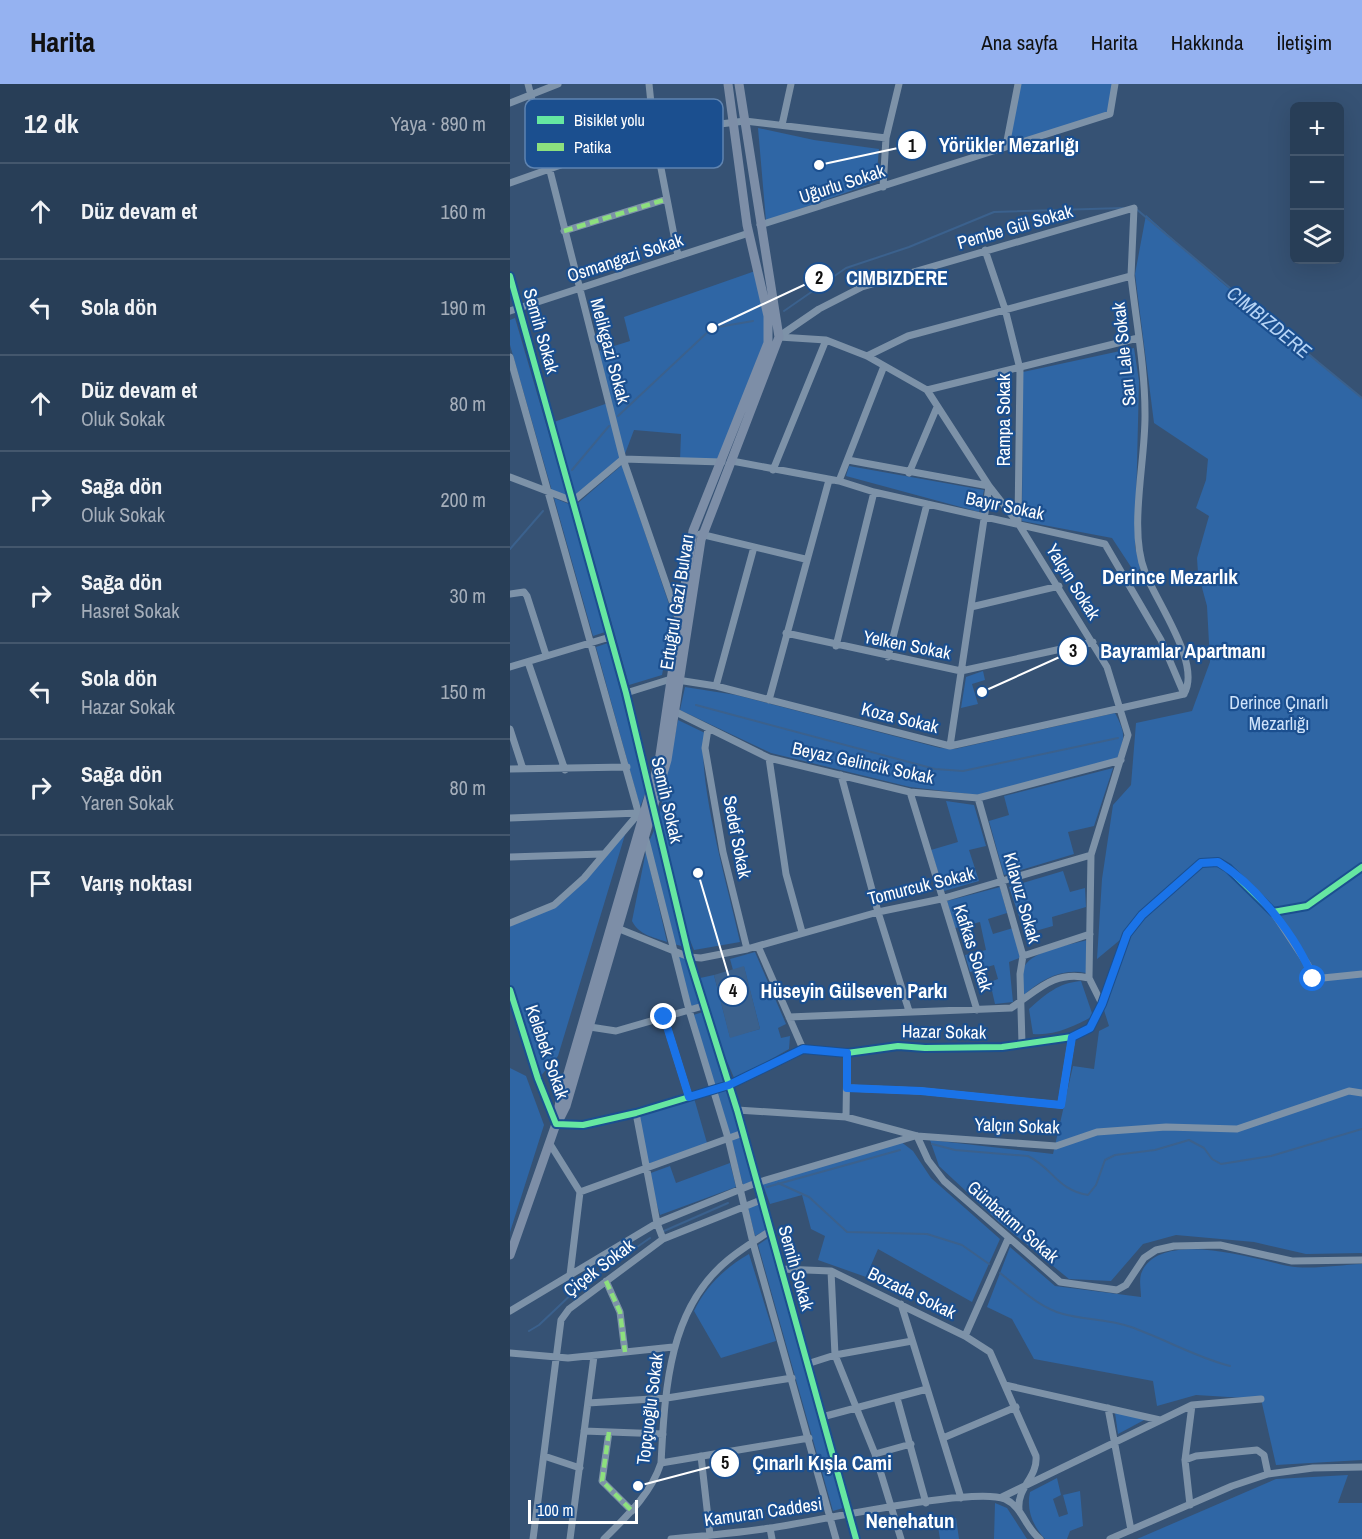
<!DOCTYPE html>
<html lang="tr">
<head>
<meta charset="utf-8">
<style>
	:root { --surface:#283e57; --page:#30455d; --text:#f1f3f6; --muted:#a5aeba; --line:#44576d; --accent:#95b2f1 }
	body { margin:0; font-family:"Archivo Narrow",sans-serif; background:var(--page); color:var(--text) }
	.controls { position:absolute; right:18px; top:18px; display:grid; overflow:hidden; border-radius:9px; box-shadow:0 6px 24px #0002 }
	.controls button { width:54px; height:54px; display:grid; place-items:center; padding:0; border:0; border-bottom:2px solid var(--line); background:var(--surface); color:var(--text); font:30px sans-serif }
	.scale { position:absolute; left:18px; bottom:15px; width:110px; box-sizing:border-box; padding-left:6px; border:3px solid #fff; border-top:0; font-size:16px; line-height:21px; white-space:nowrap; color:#fff; -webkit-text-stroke:4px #1b4f8f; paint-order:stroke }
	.stop { position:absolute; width:18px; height:18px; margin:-14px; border:4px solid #1a73e8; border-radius:50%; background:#fff }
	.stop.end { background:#1a73e8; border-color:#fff; box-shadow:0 2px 6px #0008 }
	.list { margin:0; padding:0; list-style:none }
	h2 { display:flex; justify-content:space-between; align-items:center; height:78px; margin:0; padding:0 24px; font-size:26px }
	h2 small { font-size:20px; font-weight:400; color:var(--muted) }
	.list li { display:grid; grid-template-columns:39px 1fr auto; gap:18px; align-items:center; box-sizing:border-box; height:96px; padding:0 24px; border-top:2px solid var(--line) }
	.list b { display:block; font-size:22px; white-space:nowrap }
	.list p { margin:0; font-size:20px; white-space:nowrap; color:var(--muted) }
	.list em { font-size:20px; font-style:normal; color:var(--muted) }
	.icon { flex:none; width:33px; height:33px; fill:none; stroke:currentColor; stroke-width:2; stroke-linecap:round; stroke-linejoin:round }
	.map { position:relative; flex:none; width:852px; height:1455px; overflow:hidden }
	header { display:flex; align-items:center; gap:36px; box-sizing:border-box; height:84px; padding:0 30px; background:var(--accent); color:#111 }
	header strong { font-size:28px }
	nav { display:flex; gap:33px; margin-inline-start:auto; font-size:21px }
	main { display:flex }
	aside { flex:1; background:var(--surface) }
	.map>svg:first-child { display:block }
	.green { fill:#2f66a5 }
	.water { fill:#3b618d }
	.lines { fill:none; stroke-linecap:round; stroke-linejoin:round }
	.stream { stroke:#3b618d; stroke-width:2 }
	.minor { stroke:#7d92a8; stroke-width:7 }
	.major { stroke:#7d8ea7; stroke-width:9 }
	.quiet { stroke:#8de07e; stroke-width:4.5; stroke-dasharray:9 4.5; stroke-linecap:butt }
	.cycleway-casing { stroke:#1b4f8f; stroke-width:10 }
	.cycleway { stroke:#66e7a1; stroke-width:6 }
	.route { stroke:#1a73e8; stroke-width:8 }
	.labels { text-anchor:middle; stroke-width:4.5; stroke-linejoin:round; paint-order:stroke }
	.street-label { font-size:18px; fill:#fff; stroke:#1b4f8f }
	.park-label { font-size:18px; fill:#cfe3fa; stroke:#1b4f8f }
	.water-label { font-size:20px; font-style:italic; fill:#b5d3f5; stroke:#1b4f8f }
	.quarter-label { font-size:21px; font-weight:bold; fill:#fff; stroke:#1b4f8f }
	.key { fill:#1b4f8f; stroke:#5f84b1; stroke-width:1.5 }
	.key-label { font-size:16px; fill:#fff }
	.leader { fill:none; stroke:#fff; stroke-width:2 }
	.callout-dot { fill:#fff; stroke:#1b4f8f; stroke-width:2 }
	.mark-label { font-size:18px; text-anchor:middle; font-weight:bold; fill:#111 }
	.callout-label { font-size:20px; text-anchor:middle; font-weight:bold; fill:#fff; stroke:#1b4f8f; stroke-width:4.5; stroke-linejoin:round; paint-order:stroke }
</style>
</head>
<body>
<header>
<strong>Harita</strong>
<nav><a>Ana sayfa</a><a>Harita</a><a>Hakkında</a><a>İletişim</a></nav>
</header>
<main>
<aside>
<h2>12 dk<small>Yaya · 890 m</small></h2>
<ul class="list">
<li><svg class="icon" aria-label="ahead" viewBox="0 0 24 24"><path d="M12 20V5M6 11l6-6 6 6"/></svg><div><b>Düz devam et</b></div><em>160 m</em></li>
<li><svg class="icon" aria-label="left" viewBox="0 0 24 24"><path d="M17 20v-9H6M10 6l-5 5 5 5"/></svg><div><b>Sola dön</b></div><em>190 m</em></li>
<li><svg class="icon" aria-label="ahead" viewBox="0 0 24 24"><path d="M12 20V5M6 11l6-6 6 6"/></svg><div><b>Düz devam et</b><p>Oluk Sokak</p></div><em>80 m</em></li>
<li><svg class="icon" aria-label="right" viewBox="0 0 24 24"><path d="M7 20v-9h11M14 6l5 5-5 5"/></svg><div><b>Sağa dön</b><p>Oluk Sokak</p></div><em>200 m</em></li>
<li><svg class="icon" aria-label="right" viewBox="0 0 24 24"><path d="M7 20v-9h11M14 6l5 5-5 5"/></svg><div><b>Sağa dön</b><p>Hasret Sokak</p></div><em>30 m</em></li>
<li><svg class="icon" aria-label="left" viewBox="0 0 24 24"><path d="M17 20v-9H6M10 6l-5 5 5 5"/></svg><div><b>Sola dön</b><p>Hazar Sokak</p></div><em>150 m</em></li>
<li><svg class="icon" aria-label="right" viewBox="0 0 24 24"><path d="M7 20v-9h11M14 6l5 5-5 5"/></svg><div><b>Sağa dön</b><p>Yaren Sokak</p></div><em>80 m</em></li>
<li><svg class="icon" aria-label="arrive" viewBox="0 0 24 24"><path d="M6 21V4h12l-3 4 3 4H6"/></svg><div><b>Varış noktası</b></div></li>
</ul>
</aside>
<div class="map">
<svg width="852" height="1455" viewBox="0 0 852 1455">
	<rect width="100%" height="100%" fill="#365274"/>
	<path class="green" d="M 508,0 L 605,0 L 600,30 L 496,62 Z
		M 248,44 L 304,56 L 369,65 L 366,98 L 256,137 Z
		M 636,131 L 710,197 L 852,314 L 852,1169 L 796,1170 L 744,1158 L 666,1151 L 633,1160 L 601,1197 L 559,1195 L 489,1138 L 429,1082 L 420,1056 L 543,1070 L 563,982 L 584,985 L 589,947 L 599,942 L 592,920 L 616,851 L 587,875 L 592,795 L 603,721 L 621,701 L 626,639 L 682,627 L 700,578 L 697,522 L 688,489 L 687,474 L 699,432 L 686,424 L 696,396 L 698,375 L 644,339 L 625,190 Z
		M 248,186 L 258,259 L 212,378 L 170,376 L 171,350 L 124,346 L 113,375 L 63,417 L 41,339 L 98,319 L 85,268 L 120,257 L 114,233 Z
		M 5,234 L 57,412 L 42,407 L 0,261 L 0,236 Z
		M 624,264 L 629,297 L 625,463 L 631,484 L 625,489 L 602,454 L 512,437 L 513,288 Z
		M 112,381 L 163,532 L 152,591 L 119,601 L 68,419 Z
		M 339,382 L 474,406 L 469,428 L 336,392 Z
		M 44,414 L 59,420 L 95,548 L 83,552 Z
		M 98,559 L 136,707 L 130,723 L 86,563 Z
		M 473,587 L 475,596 L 462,600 L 468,620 L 451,624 L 456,593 Z
		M 175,603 L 226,611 L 430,664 L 445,665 L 605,629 C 616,650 615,653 607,675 L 467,711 L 400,703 L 261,669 L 170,626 Z
		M 168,636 L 195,649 C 185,692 220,810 230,858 L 184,866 L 173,839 L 148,738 Z
		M 603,684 L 584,742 L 558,748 L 564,770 L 494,791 L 479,737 L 499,731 L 494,712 Z
		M 436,717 L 464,721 L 476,762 L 459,766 L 469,797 L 434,807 L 421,766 L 448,758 Z
		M 117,744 L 48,972 L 28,995 L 0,906 L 0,839 L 44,821 Z
		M 145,744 L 175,863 L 164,860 L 138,760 Z
		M 136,767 L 157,858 C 143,853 129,851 122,837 Z
		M 553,787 L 560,808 L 575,804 L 576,823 L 542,833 L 543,842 L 515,850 L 499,803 Z
		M 490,803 L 497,829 L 478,835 L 483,850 L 503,844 L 512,873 L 499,878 L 503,918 L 485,920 L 480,898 L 488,895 L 484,881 L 460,888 L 455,871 L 476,866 L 470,838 L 445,844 L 437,817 Z
		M 577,856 L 576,889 C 552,884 530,896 513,912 C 512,902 509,888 516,880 C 528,865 560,861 577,856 Z
		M 245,868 L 276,940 L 268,944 L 271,954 L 280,952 L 279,965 L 225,996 L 209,959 L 190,894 L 204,891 L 220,953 L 250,945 L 234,883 L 223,886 L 220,875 Z
		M 168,872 L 178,875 L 191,920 L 181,922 Z
		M 571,897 L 583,932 C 565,942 544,952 523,950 L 519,925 C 536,910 548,899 571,897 Z
		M 193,928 L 215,999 L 204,1003 L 183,931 Z
		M 0,984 L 16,992 L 34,1041 L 0,1148 Z
		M 217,1004 L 230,1047 L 219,1051 L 206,1008 Z
		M 184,1014 L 197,1059 L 138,1080 L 128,1030 Z
		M 231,1053 L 243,1098 L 233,1101 L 221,1056 Z
		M 390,1057 L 403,1067 L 421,1094 L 490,1155 L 462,1218 L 368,1165 L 356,1193 L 308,1176 L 315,1152 L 301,1145 L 292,1111 L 260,1120 L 252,1098 Z
		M 220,1079 L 226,1103 L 150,1131 L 138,1090 L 160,1082 L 166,1099 Z
		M 249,1119 L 256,1146 L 245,1152 L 238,1124 Z
		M 258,1154 L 333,1424 L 323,1427 L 248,1161 Z
		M 500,1163 L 545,1202 L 631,1213 C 631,1206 629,1197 631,1190 C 648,1144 745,1175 778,1182 C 800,1186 829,1181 852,1180 L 852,1376 L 766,1381 L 751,1315 L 686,1311 L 647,1322 L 643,1297 L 524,1275 L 502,1235 L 477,1223 Z
		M 239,1170 L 266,1257 L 211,1274 L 184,1227 C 196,1202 216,1183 239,1170 Z
		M 605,1329 L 636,1335 L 608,1350 Z
		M 838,1391 L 828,1419 L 852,1419 L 852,1455 L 627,1455 L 766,1395 Z
		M 547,1394 L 551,1411 L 543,1415 L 549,1433 L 558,1430 L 553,1411 L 570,1407 L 573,1442 L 560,1447 L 557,1455 L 535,1455 C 523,1442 516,1426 520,1408 Z
		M 485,1419 L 497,1424 L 517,1455 L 484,1455 Z
		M 446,1434 L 449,1455 L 430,1455 L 427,1436 Z"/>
	<path class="water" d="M 234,882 L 250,945 L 220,954 L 204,891 Z"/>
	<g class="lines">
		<path class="stream" d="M 625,124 L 808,278
			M 274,227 L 336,184 L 399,163 L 484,128 L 613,124
			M 808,278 L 852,314
			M 108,332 L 202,244 L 243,237
			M 62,386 L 99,342
			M 0,465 L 33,427
			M 186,621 L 425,685 L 453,687 L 608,654
			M 422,1060 L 445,1066 L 518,1072 C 543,1084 547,1106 578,1111 L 586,1101 L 595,1076 L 605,1071 L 645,1066 L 679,1056 L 694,1064 L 702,1075 L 711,1080 L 761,1072 L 852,1045
			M 268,1099 L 299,1113 L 337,1148 L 417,1150 L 452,1161 L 479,1180
			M 257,1103 L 390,1066
			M 154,1147 L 218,1119
			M 490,1189 C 508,1203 530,1224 553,1230 C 575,1236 599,1235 621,1243 C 655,1255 685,1273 720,1282
			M 19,1247 L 29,1241 L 67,1205 L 140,1154"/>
		<path class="minor" d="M 18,0 L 113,375 L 169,537
			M 139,0 L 144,48 L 168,172
			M 0,19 L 48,0
			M 272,41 L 281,0
			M 496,62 L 508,0
			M 0,99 L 144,48 L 235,37 L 376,54
			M 373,103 L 376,54 L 389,0
			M 250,141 L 600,30 L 605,0
			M 54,147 L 157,115
			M 475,166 L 495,225 L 510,285 L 508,439
			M 0,192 L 116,609 L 140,710
			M 0,227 L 239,149
			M 271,251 L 309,225 L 352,203 L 624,124 L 621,192
			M 269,253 L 316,256 L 357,272 L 417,306 L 479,402 L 440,662
			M 357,272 L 398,252 L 621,192 C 626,237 635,284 635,329 C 636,376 618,445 635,488 C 646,518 692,580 674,610
			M 0,273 L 131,738
			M 417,306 L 628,254
			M 338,376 L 479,402 L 508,439 L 597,583 L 618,651 L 581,771 L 579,894 L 592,920
			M 222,377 L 329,397 L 364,408 L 595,460 L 651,556 L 674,610
			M 263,386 L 316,256
			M 399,389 L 427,323
			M 0,393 L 63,417
			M 329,397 L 374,282
			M 63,417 L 113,375 L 212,378
			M 190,450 L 295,475
			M 0,510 L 14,508 L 17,512 L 36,571
			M 461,523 L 549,502
			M 276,549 L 451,587 L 583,558
			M 326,562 L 364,408
			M 378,573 L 417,420
			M 18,578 L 55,686
			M 0,583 L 100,553
			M 206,602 L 244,463
			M 116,609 L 161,595 L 206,602 L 440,662 L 674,610
			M 259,616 L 319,396
			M 166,628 L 259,674 L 400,708 L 468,714 L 611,676
			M 0,645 L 13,685
			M 198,645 L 195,664 L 213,768 L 237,865
			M 259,674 L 276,790 L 292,848
			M 0,685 L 117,683
			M 331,691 L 368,828 L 399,927
			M 400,708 L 467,926
			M 468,714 L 513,872 L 510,890 L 512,960
			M 143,723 L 179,873 L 227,1026 L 346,1455
			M 0,734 L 129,729
			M 135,752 L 179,926 L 218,1054 L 243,1159 L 326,1455
			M 0,773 L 92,770
			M 763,828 L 798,881 L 803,895 L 852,890
			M 0,839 L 44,821 L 74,794 L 129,729
			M 107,844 L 179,873 L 191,874 L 237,865 L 368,828 L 431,815 L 581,771
			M 248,862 L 293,965
			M 513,872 L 580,850
			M 0,906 L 28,995 L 46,1040 L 73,1041 L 126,1029 L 219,1001 L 293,965 L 337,969 L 388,962 L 415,964 L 492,963 L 562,953 L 580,944 L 592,920 L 617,850 L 632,831 L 691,779 L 708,778 L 718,784 L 763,828 L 797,822 L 852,783
			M 154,933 L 179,1013
			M 279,933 L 501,924 C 528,906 544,886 579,894
			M 80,943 L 106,947 L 193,922
			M 337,1004 L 411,1007 L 551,1021 L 562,953
			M 227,1026 L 336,1033 L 407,1052 L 546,1062 L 587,1048 L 656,1043 L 727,1045 L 839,1007 L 852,1009
			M 126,1029 L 147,1139 L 153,1155
			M 336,1033 L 337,969
			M 407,1052 L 418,1076 L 434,1097 L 550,1198 L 607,1206 L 616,1201 L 634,1174 L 646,1166 L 664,1162 L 710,1161 L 782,1177 L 852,1176
			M 40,1060 L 70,1108
			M 271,1185 L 321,1187 L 455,1252 L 480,1268 L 526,1372 C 528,1393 507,1403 509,1425
			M 321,1187 L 325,1271 L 365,1370 L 391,1455
			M 60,1191 L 70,1108 L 233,1049
			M 96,1197 L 110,1228 L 115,1268
			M 391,1220 L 451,1414
			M 0,1227 L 147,1139 L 246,1099 L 405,1052
			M 455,1252 L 498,1155
			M 0,1269 L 58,1274 L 163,1263
			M 297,1280 L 325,1271 L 402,1257
			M 495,1301 L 650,1336
			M 387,1314 L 416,1419
			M 78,1319 L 157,1314 L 282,1294
			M 598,1324 L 621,1446
			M 312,1333 L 417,1305
			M 74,1347 L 153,1350
			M 99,1348 L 92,1397 L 122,1427
			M 433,1354 L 506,1323
			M 365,1370 L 401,1360
			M 34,1372 L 70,1384
			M 191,1372 L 200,1451
			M 675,1376 L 686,1372 L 747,1366 L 754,1371 L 758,1390
			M 151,1379 L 299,1354
			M 492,1413 L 682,1321 L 751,1315
			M 680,1421 L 675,1376 L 682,1321
			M 260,1444 L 262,1455
			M 23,1455 L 51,1236 L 59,1225 L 153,1155 L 251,1116
			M 60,1455 L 84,1272
			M 94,1455 C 117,1432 141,1410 151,1379 C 155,1307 158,1225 218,1176 C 231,1165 246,1156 260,1147
			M 161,1455 C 194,1452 227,1449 260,1444 C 303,1438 464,1402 495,1415 C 513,1423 515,1444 530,1455
			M 600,1455 L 722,1402 L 758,1390 L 803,1384 L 852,1383"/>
		<path class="major" d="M 48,1038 L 56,1022 L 157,676 L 191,456 L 269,253 L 229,0
			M 0,1171 L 46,1040 L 50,1017 L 149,678 L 183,447 L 258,259 L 258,232 L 237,141 L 218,0"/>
		<path class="quiet" d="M 54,147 L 157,115
			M 96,1197 L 110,1228 L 115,1268
			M 99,1348 L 92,1397 L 122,1427"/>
		<defs>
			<path id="cycleway" d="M 0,192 L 116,609 L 179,873 L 227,1026 L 346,1455
				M 0,906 L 28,995 L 46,1040 L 73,1041 L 126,1029 L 219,1001 L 293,965 L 337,969 L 388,962 L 415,964 L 492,963 L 562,953 L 580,944 L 592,920 L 617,850 L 632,831 L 691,779 L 708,778 L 718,784 L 763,828 L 797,822 L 852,783"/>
		</defs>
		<use href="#cycleway" class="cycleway-casing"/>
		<use href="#cycleway" class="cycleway"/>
	</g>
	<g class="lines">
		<path class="route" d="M 154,933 L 179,1013 L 219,1001 L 293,965 L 337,969 L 337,1004 L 411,1007 L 551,1021 L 562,953 L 580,944 L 592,920 L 617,850 L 632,831 L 691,779 L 708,778 C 746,801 788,854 803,895"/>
	</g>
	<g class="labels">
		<g class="street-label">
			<text transform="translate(332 100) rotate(-18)" y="6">Uğurlu Sokak</text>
			<text transform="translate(505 143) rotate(-16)" y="6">Pembe Gül Sokak</text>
			<text transform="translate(115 174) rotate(-18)" y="6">Osmangazi Sokak</text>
			<text transform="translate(31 247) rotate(74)" y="6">Semih Sokak</text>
			<text transform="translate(100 267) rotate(75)" y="6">Melikgazi Sokak</text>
			<text transform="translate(614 270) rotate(-96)" y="6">Sarı Lale Sokak</text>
			<text transform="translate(494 336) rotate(-90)" y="6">Rampa Sokak</text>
			<text transform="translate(495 422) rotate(12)" y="6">Bayır Sokak</text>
			<text transform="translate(563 498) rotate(58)" y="6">Yalçın Sokak</text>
			<text transform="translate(167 518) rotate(-81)" y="6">Ertuğrul Gazi Bulvarı</text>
			<text transform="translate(397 561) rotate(11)" y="6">Yelken Sokak</text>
			<text transform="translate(390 634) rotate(14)" y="6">Koza Sokak</text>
			<text transform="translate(353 679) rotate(12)" y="6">Beyaz Gelincik Sokak</text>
			<text transform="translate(157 716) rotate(77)" y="6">Semih Sokak</text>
			<text transform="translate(227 753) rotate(79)" y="6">Sedef Sokak</text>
			<text transform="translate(411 802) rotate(-14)" y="6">Tomurcuk Sokak</text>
			<text transform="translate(512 814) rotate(74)" y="6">Kılavuz Sokak</text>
			<text transform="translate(463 864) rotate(72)" y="6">Kafkas Sokak</text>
			<text transform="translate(434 948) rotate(1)" y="6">Hazar Sokak</text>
			<text transform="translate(37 968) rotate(71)" y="6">Kelebek Sokak</text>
			<text transform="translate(507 1042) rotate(2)" y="6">Yalçın Sokak</text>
			<text transform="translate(503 1138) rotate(41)" y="6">Günbatımı Sokak</text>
			<text transform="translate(89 1184) rotate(-37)" y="6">Çiçek Sokak</text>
			<text transform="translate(286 1184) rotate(74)" y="6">Semih Sokak</text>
			<text transform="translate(402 1209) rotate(26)" y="6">Bozada Sokak</text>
			<text transform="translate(140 1325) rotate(-83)" y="6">Topçuoğlu Sokak</text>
			<text transform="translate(253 1428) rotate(-8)" y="6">Kamuran Caddesi</text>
		</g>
		<g class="park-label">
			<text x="769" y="625">Derince Çınarlı<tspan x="769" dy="21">Mezarlığı</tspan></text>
		</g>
		<g class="water-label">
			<text transform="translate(759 238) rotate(39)" y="7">CIMBIZDERE</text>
		</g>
		<g class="quarter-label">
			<text x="660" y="500">Derince Mezarlık</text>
			<text x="400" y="1444">Nenehatun</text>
		</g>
	</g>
	<rect x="15" y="15" width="198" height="69" rx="9" class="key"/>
	<rect x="27" y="32" width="27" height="8" fill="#66e7a1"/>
	<rect x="27" y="59" width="27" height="8" fill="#8de07e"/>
	<g class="key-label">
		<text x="64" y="42">Bisiklet yolu</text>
		<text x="64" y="69">Patika</text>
	</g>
	<path class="leader" d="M309 81L402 61M202 244L309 194M472 608L563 567M188 789L223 907M128 1402L215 1379"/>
	<g class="callout-dot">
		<circle cx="309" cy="81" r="6"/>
		<circle cx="202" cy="244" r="6"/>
		<circle cx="472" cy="608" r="6"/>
		<circle cx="188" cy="789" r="6"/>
		<circle cx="128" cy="1402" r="6"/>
		<circle cx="402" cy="61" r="15"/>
		<circle cx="309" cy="194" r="15"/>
		<circle cx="563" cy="567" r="15"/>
		<circle cx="223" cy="907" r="15"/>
		<circle cx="215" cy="1379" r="15"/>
	</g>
	<g class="mark-label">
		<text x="402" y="68">1</text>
		<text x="309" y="200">2</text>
		<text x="563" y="573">3</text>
		<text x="223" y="913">4</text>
		<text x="215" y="1385">5</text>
	</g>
	<g class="callout-label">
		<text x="499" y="68">Yörükler Mezarlığı</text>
		<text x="387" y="201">CIMBIZDERE</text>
		<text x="673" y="574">Bayramlar Apartmanı</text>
		<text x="344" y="914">Hüseyin Gülseven Parkı</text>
		<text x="312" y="1386">Çınarlı Kışla Cami</text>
	</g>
</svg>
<div class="controls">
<button>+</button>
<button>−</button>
<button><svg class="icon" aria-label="layers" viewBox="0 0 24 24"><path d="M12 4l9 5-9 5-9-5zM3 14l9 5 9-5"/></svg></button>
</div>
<div class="scale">100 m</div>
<div class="stop" style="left:803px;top:895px"></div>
<div class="stop end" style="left:154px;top:933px"></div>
</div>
</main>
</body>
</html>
